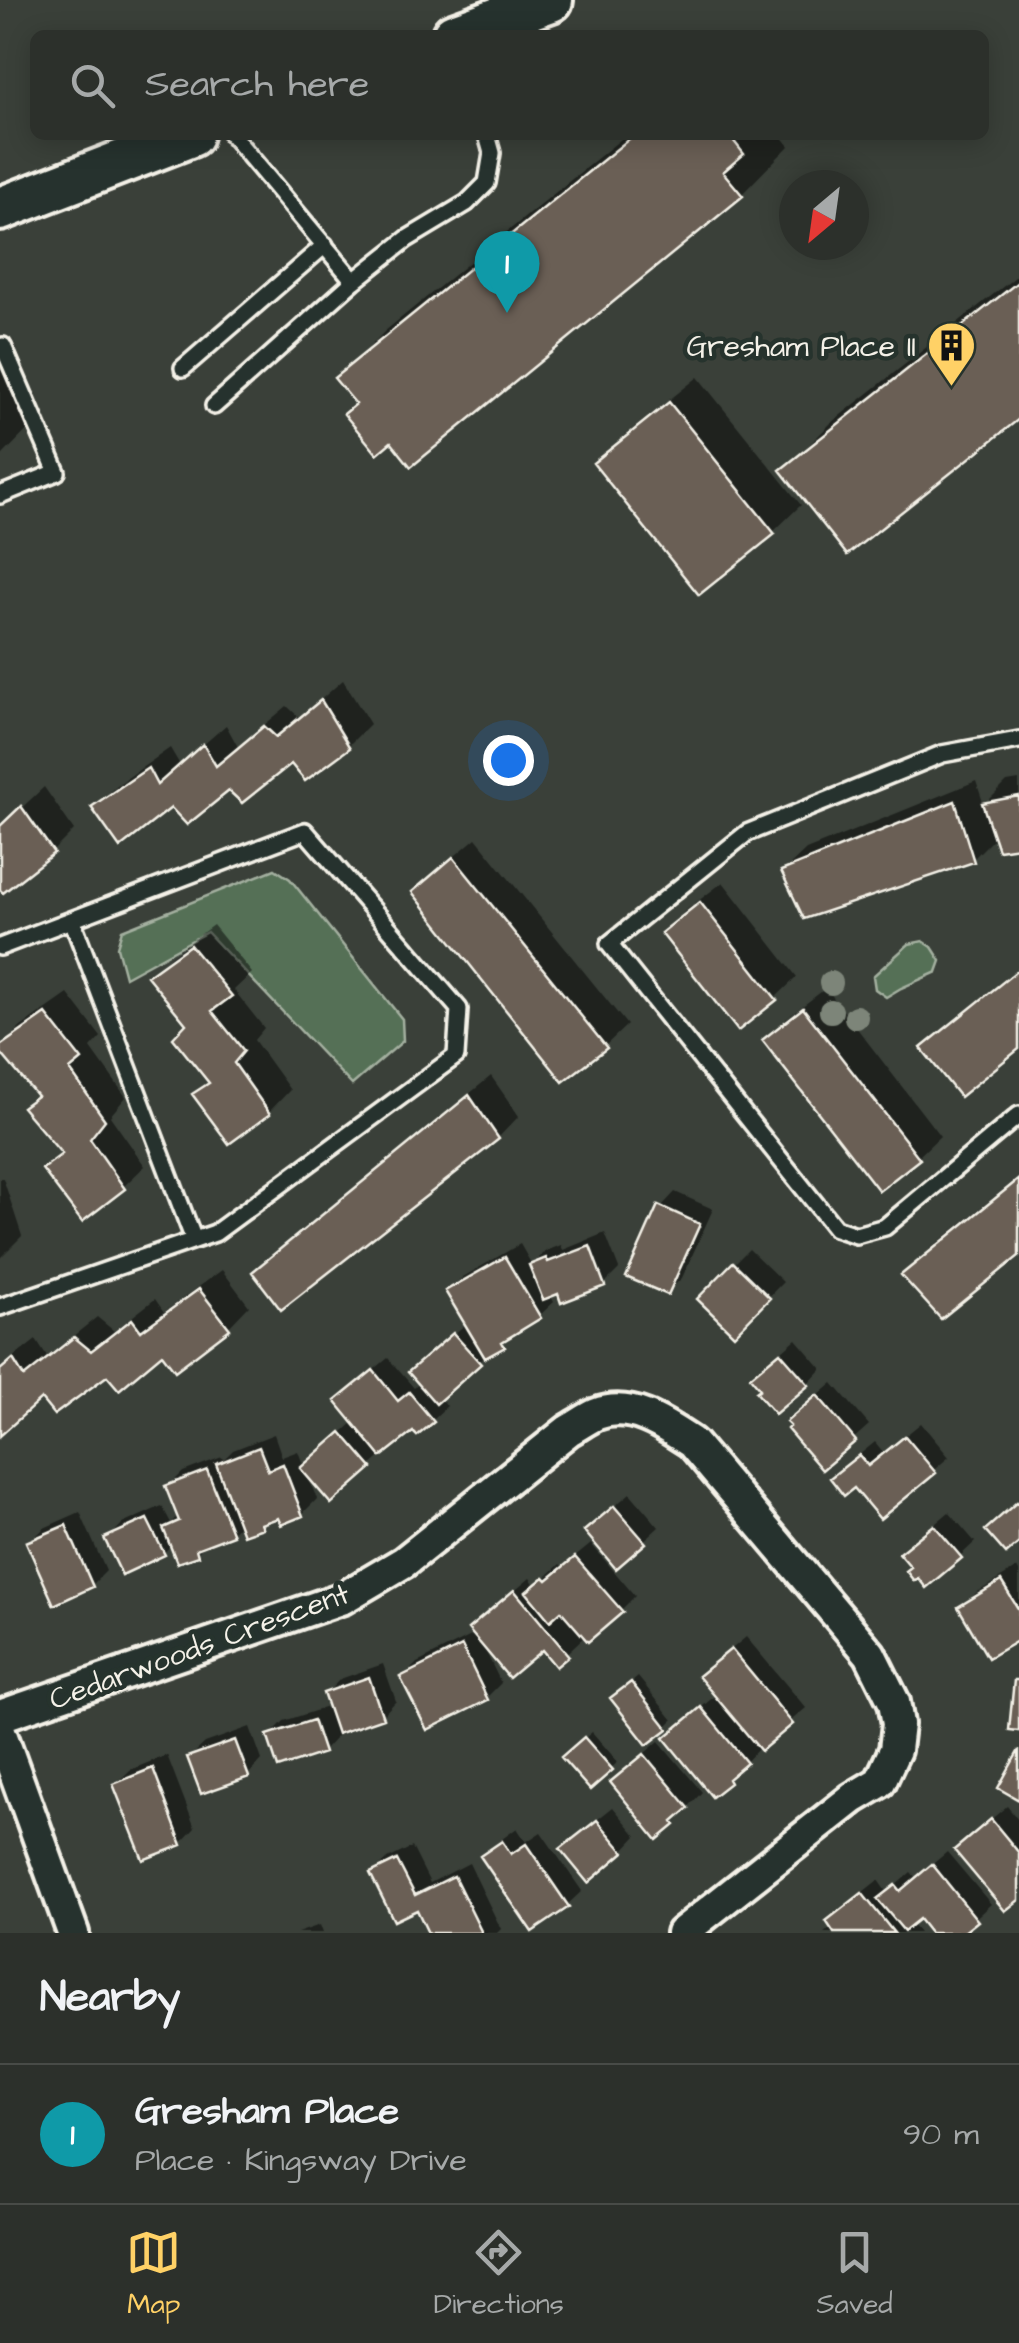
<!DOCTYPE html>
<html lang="en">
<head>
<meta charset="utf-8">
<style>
	:root { --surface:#2c302b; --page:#343833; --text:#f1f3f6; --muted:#a6a9a9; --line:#484b47; --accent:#ffd166 }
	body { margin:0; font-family:"Architects Daughter",sans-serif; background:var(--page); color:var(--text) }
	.compass { position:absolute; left:779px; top:170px; width:90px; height:90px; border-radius:50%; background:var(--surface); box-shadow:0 5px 25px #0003; rotate:209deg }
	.you { position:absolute; left:508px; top:760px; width:35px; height:35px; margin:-25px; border:8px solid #fff; border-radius:50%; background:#1a73e8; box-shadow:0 0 0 15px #1a73e833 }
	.badge { display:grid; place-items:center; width:65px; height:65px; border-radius:50%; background:var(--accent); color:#fff; font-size:32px; font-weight:700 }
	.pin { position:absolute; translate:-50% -82px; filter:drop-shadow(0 2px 5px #0008) }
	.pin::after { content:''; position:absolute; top:52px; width:35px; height:30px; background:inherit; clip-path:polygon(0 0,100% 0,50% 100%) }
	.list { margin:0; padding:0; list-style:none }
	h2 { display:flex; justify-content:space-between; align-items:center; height:130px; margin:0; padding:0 40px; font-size:42px }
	h2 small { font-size:32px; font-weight:400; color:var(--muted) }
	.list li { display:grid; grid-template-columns:65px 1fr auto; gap:30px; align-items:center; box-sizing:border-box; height:140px; padding:0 40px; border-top:2px solid var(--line) }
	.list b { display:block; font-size:38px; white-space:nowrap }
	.list p { margin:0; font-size:32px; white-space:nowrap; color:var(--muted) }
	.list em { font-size:32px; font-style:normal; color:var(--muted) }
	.icon { flex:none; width:55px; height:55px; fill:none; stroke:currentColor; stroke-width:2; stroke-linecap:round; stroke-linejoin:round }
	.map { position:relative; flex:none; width:1019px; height:1933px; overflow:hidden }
	.search { position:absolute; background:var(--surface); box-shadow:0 5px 25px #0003; left:30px; right:30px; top:30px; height:110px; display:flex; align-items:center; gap:25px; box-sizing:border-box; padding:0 35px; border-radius:15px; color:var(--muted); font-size:38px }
	.sheet { height:270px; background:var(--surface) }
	nav { display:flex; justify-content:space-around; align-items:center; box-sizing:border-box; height:140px; border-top:2px solid var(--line); background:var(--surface); font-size:28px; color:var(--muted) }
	nav a { display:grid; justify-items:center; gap:5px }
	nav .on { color:var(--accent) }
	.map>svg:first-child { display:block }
	.green { fill:#557057; stroke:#a4b0a0; stroke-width:2.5 }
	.shadow { fill:#0007 }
	.building { fill:#6a5f54; stroke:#f4f1e8; stroke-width:2.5 }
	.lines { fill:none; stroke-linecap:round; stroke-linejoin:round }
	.lane-casing { stroke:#f4f1e8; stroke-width:22 }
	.street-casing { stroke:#f4f1e8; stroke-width:38 }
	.secondary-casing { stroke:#f4f1e8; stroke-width:50 }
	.lane { stroke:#26332d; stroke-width:15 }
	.street { stroke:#26332d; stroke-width:30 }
	.secondary { stroke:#26332d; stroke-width:42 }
	.tree { fill:#7d8579 }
	.labels { text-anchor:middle; stroke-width:9; stroke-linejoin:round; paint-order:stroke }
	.poi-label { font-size:30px; fill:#f4f1e8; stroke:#26332d; text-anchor:end }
	.street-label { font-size:30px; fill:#f4f1e8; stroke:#26332d }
</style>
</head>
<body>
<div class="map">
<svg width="1019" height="1933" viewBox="0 0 1019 1933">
	<rect width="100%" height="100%" fill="#3a4039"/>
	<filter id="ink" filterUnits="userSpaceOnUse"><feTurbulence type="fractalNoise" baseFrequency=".01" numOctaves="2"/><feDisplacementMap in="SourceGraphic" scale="20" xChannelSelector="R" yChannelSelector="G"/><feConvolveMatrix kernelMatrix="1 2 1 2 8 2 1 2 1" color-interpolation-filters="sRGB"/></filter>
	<g filter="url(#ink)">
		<path class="green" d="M 275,869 L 290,879 L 402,1019 L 403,1041 L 352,1085 L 207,932 L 125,977 L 117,947 L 122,930 Z
			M 923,941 L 932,947 L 941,961 L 937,972 L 901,988 L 886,997 L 875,989 L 873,976 L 909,944 Z"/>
		<path class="shadow" d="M 626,135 L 780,135 L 789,146 L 742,194 L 411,463 L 338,379 L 385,331 Z
			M 1019,274 L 1019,415 L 783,471 L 832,422 Z
			M 13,340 L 43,414 L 0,458 L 0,345 Z
			M 698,377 L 801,505 L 773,532 L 596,463 L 624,436 Z
			M 343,680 L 370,724 L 348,746 L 291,760 L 230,788 L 171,805 L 94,807 L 116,786 L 170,748 L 180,765 L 226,725 L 238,747 L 287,706 L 300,718 Z
			M 1019,780 L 1019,844 L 996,836 L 973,859 L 784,871 L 806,850 L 976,781 L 984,805 L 1007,782 Z
			M 44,787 L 74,830 L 52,852 L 0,886 L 0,828 Z
			M 476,838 L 627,1025 L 605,1046 L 437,871 Z
			M 723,882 L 797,977 L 775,998 L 664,933 L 685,911 Z
			M 213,925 L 252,973 L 234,990 L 264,1028 L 254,1040 L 290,1090 L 269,1112 L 196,1094 L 210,1080 L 189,1024 L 150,976 L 172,955 Z
			M 1019,968 L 1019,1046 L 924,1048 L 946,1027 Z
			M 826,988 L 940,1136 L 918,1157 L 765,1040 L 787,1018 Z
			M 68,994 L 101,1037 L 91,1048 L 126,1097 L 110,1116 L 145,1166 L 123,1187 L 45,1169 L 63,1151 L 26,1107 L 39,1094 L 0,1048 L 21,1027 Z
			M 491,1076 L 519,1116 L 498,1138 L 256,1273 L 277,1251 Z
			M 1019,1177 L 1019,1252 L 905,1275 L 932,1247 Z
			M 0,1178 L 3,1178 L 22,1236 L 0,1258 Z
			M 675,1192 L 713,1209 L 682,1278 L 667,1292 L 661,1207 Z
			M 605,1233 L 619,1269 L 604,1284 L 559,1291 L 550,1295 L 554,1302 L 539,1316 L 489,1353 L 440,1397 L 447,1406 L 432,1420 L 413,1428 L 332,1500 L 306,1472 L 317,1499 L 302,1514 L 268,1519 L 261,1526 L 241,1523 L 232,1533 L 208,1542 L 196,1554 L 172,1544 L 164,1553 L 108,1539 L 122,1524 L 162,1506 L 171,1523 L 179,1514 L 168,1487 L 183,1472 L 222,1457 L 223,1460 L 233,1450 L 274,1434 L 282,1457 L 298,1451 L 304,1467 L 355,1421 L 353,1387 L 388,1358 L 414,1388 L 421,1382 L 426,1358 L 467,1323 L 449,1292 L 463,1277 L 520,1244 L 532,1265 L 546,1251 L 561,1245 L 563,1250 Z
			M 749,1249 L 783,1282 L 734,1332 L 700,1298 Z
			M 222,1270 L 249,1306 L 228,1328 L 41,1395 L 0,1432 L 0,1368 L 36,1340 L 47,1357 L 97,1317 L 114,1331 L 155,1299 L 164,1312 Z
			M 796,1339 L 822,1369 L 808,1384 L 768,1363 Z
			M 833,1383 L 869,1425 L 822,1467 L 804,1408 Z
			M 921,1423 L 949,1457 L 880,1516 L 848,1464 L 875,1442 L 884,1453 Z
			M 630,1493 L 659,1527 L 617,1565 L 602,1517 Z
			M 80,1512 L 106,1571 L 92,1585 L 29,1543 L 44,1528 Z
			M 949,1512 L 975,1542 L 960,1556 L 913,1566 L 917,1539 Z
			M 591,1544 L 635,1596 L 621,1610 L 585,1636 L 556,1663 L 542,1647 L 483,1646 L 501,1683 L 487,1697 L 428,1727 L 403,1677 L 417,1663 L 475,1634 L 486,1615 L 530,1578 L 536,1586 L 560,1564 L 563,1567 Z
			M 1017,1568 L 1019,1572 L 1019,1637 L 961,1607 L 976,1593 Z
			M 746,1637 L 806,1708 L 761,1746 L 728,1781 L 682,1724 L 717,1694 L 716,1662 Z
			M 383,1664 L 396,1701 L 382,1716 L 336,1732 L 337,1736 L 323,1751 L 269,1736 L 284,1721 L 330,1706 L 326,1694 L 340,1679 Z
			M 638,1677 L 673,1720 L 666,1727 L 620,1692 Z
			M 250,1727 L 262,1760 L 248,1775 L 190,1757 L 205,1743 Z
			M 592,1732 L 618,1762 L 591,1786 L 571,1750 Z
			M 659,1741 L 702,1792 L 674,1823 L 627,1768 Z
			M 167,1755 L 195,1828 L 181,1843 L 116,1784 L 130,1770 Z
			M 1007,1806 L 1019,1821 L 1019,1897 L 971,1836 Z
			M 613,1807 L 637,1836 L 623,1851 L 578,1835 Z
			M 517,1828 L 526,1842 L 541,1832 L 582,1891 L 567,1905 L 483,1856 L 498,1842 Z
			M 412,1847 L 430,1883 L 469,1863 L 501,1929 L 497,1933 L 431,1933 L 418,1906 L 373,1873 L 388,1859 Z
			M 947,1852 L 991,1904 L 959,1933 L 933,1933 L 919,1915 L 911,1922 L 919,1933 L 824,1933 L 833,1926 L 829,1921 L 844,1907 L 878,1880 L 887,1893 L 911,1872 L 916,1878 Z
			M 320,1925 L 323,1933 L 297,1933 Z"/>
		<path class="building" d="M 634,135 L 729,135 L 744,154 L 723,172 L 743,196 L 411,467 L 391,442 L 377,454 L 344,414 L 356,404 L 334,378 Z
			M 1019,281 L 1019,419 L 847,555 L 780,470 Z
			M 669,402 L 775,534 L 699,595 L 593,463 Z
			M 321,700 L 350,748 L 305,781 L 291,764 L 242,803 L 229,791 L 187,825 L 171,808 L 120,848 L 91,807 L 148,768 L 157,785 L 203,744 L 216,766 L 264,726 L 276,737 Z
			M 1019,796 L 1019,847 L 998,850 L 982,803 Z
			M 955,801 L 974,862 L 804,919 L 781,871 Z
			M 21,806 L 54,853 L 3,893 L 0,890 L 0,826 Z
			M 453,857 L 607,1048 L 563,1082 L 412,892 Z
			M 700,902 L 777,1000 L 738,1031 L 661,933 Z
			M 190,945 L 232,996 L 212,1011 L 244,1051 L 234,1063 L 270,1114 L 229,1144 L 192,1094 L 209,1083 L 173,1038 L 186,1024 L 147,976 Z
			M 1019,969 L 1019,1049 L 960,1097 L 921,1048 Z
			M 803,1008 L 920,1159 L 879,1191 L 762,1040 Z
			M 46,1014 L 82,1060 L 70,1070 L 105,1120 L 90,1139 L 125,1189 L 82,1222 L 42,1169 L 62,1154 L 22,1107 L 37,1096 L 0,1052 L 0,1046 Z
			M 469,1095 L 499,1139 L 281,1310 L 252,1272 Z
			M 1019,1179 L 1019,1256 L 941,1319 L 901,1275 Z
			M 658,1205 L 700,1224 L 668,1295 L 626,1277 Z
			M 590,1246 L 605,1286 L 561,1303 L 558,1294 L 543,1300 L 529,1265 L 546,1258 L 548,1262 Z
			M 505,1257 L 541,1318 L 502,1342 L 505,1347 L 485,1358 L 445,1291 Z
			M 733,1262 L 770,1298 L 734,1335 L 697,1299 Z
			M 199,1289 L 230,1329 L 175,1371 L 162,1354 L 119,1390 L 107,1376 L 54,1415 L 41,1399 L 0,1436 L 0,1370 L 13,1359 L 24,1377 L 74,1337 L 91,1351 L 132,1319 L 141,1331 Z
			M 453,1333 L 481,1364 L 436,1404 L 408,1372 Z
			M 780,1352 L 809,1385 L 775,1414 L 756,1392 L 760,1389 L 750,1377 Z
			M 373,1370 L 398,1401 L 409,1392 L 434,1422 L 417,1436 L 413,1432 L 381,1457 L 335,1401 Z
			M 817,1395 L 856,1441 L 822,1470 L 787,1429 L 790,1426 L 786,1422 Z
			M 341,1432 L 372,1468 L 331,1504 L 300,1468 Z
			M 905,1436 L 936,1473 L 880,1519 L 854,1488 L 844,1496 L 830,1478 L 859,1455 L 868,1466 Z
			M 259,1447 L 268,1470 L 283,1464 L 303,1516 L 281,1525 L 278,1518 L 261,1524 L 263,1528 L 243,1535 L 216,1464 Z
			M 207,1470 L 233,1535 L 196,1549 L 198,1556 L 177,1563 L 163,1528 L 179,1521 L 165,1486 Z
			M 1017,1502 L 1019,1504 L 1019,1543 L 1006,1554 L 985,1530 Z
			M 614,1506 L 646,1543 L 616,1569 L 584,1531 Z
			M 147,1519 L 165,1555 L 122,1575 L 104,1538 Z
			M 66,1525 L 93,1587 L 54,1605 L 26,1542 Z
			M 934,1525 L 962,1558 L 926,1588 L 918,1578 L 914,1581 L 906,1571 L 911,1567 L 899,1553 Z
			M 575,1557 L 623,1612 L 588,1642 L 561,1611 L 550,1621 L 526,1592 L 544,1577 L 547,1580 Z
			M 1001,1581 L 1019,1610 L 1019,1640 L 988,1658 L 958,1607 Z
			M 514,1590 L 569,1656 L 556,1667 L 542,1650 L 509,1678 L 468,1629 Z
			M 462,1646 L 488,1700 L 427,1730 L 400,1677 Z
			M 731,1649 L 793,1724 L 761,1751 L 698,1676 Z
			M 369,1677 L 383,1718 L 337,1734 L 323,1693 Z
			M 1014,1680 L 1019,1680 L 1019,1731 L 1009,1730 Z
			M 631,1682 L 668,1729 L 647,1745 L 610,1698 Z
			M 701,1707 L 747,1763 L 728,1779 L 730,1783 L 712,1797 L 664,1738 Z
			M 313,1720 L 324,1753 L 278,1768 L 267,1735 Z
			M 584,1737 L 613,1770 L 590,1790 L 561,1757 Z
			M 235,1740 L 249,1777 L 201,1794 L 187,1757 Z
			M 1019,1750 L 1019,1800 L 998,1788 Z
			M 644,1754 L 689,1808 L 673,1822 L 675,1825 L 657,1840 L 610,1782 Z
			M 153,1768 L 182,1845 L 143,1860 L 113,1784 Z
			M 991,1819 L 1019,1853 L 1019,1900 L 1005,1911 L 954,1850 Z
			M 597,1820 L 624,1852 L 588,1883 L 560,1849 Z
			M 502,1841 L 511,1854 L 526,1844 L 569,1907 L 532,1932 L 480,1856 Z
			M 397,1860 L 415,1895 L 454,1876 L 482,1933 L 428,1933 L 417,1910 L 394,1921 L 370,1873 Z
			M 932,1864 L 978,1921 L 963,1933 L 930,1933 L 919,1919 L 904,1931 L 877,1899 L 895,1885 L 900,1891 Z
			M 862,1893 L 894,1933 L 834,1933 L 826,1921 Z"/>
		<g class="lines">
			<defs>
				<path id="lane" d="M 232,135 L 354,281 L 407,239 L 467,203 L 487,183 L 492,153 L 487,135
					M 183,368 L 325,245
					M 214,406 L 354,281
					M 0,495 L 57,472 L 3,346
					M 1019,740 L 942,754 L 747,833 L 609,944 L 835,1228 L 856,1235 L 885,1227 L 1019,1115
					M 72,920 L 194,1240
					M 0,947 L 305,831 L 459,1009 L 456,1056 L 215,1233 L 0,1307"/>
				<path id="street" d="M 0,1716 L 343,1598 L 404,1562 L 569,1430 C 578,1425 588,1418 597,1414 C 632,1401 665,1425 692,1443 L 870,1654 L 894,1702 L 898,1724 L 895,1750 L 880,1782 L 853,1798 L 682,1933
					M 0,1731 L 73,1933"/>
				<path id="secondary" d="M 454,35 L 551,0
					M 0,209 L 191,135"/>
			</defs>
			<use href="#lane" class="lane-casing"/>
			<use href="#street" class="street-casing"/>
			<use href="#secondary" class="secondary-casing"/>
			<use href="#lane" class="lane"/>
			<use href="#street" class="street"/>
			<use href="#secondary" class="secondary"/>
		</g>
		<g class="tree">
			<circle cx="831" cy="983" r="12"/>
			<circle cx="831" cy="1011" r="12"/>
			<circle cx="856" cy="1017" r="12"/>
		</g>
	</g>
	<defs>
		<symbol id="building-pin" viewBox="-11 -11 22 30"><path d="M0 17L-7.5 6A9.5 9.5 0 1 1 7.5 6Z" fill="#ffd166" stroke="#26332d"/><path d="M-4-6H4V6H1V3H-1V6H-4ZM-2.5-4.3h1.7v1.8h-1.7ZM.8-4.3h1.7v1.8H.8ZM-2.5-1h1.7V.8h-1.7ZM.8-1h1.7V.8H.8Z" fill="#111"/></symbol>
	</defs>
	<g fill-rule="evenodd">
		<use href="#building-pin" x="924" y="318" width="55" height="75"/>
	</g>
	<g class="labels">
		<g class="poi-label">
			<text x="916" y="356">Gresham Place II</text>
		</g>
		<g class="street-label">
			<text transform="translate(199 1646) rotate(-20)" y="10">Cedarwoods Crescent</text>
		</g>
	</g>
</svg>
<svg class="compass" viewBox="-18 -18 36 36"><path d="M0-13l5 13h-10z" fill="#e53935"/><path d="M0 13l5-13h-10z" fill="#a6a9a9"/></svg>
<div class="you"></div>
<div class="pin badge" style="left:507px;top:313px;background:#0f9aa8">1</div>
<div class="search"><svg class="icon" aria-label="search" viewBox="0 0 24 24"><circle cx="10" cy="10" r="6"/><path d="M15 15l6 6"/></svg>Search here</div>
</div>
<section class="sheet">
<h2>Nearby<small></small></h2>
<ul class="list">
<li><span class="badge" style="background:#0f9aa8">1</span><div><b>Gresham Place</b><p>Place · Kingsway Drive</p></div><em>90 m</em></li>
</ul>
</section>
<nav>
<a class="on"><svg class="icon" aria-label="map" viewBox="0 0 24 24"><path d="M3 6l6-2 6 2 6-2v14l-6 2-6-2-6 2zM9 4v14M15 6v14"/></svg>Map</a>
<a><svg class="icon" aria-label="directions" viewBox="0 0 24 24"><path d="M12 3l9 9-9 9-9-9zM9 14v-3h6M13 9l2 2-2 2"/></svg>Directions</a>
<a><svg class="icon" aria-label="saved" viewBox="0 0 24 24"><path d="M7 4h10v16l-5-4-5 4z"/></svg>Saved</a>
</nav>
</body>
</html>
